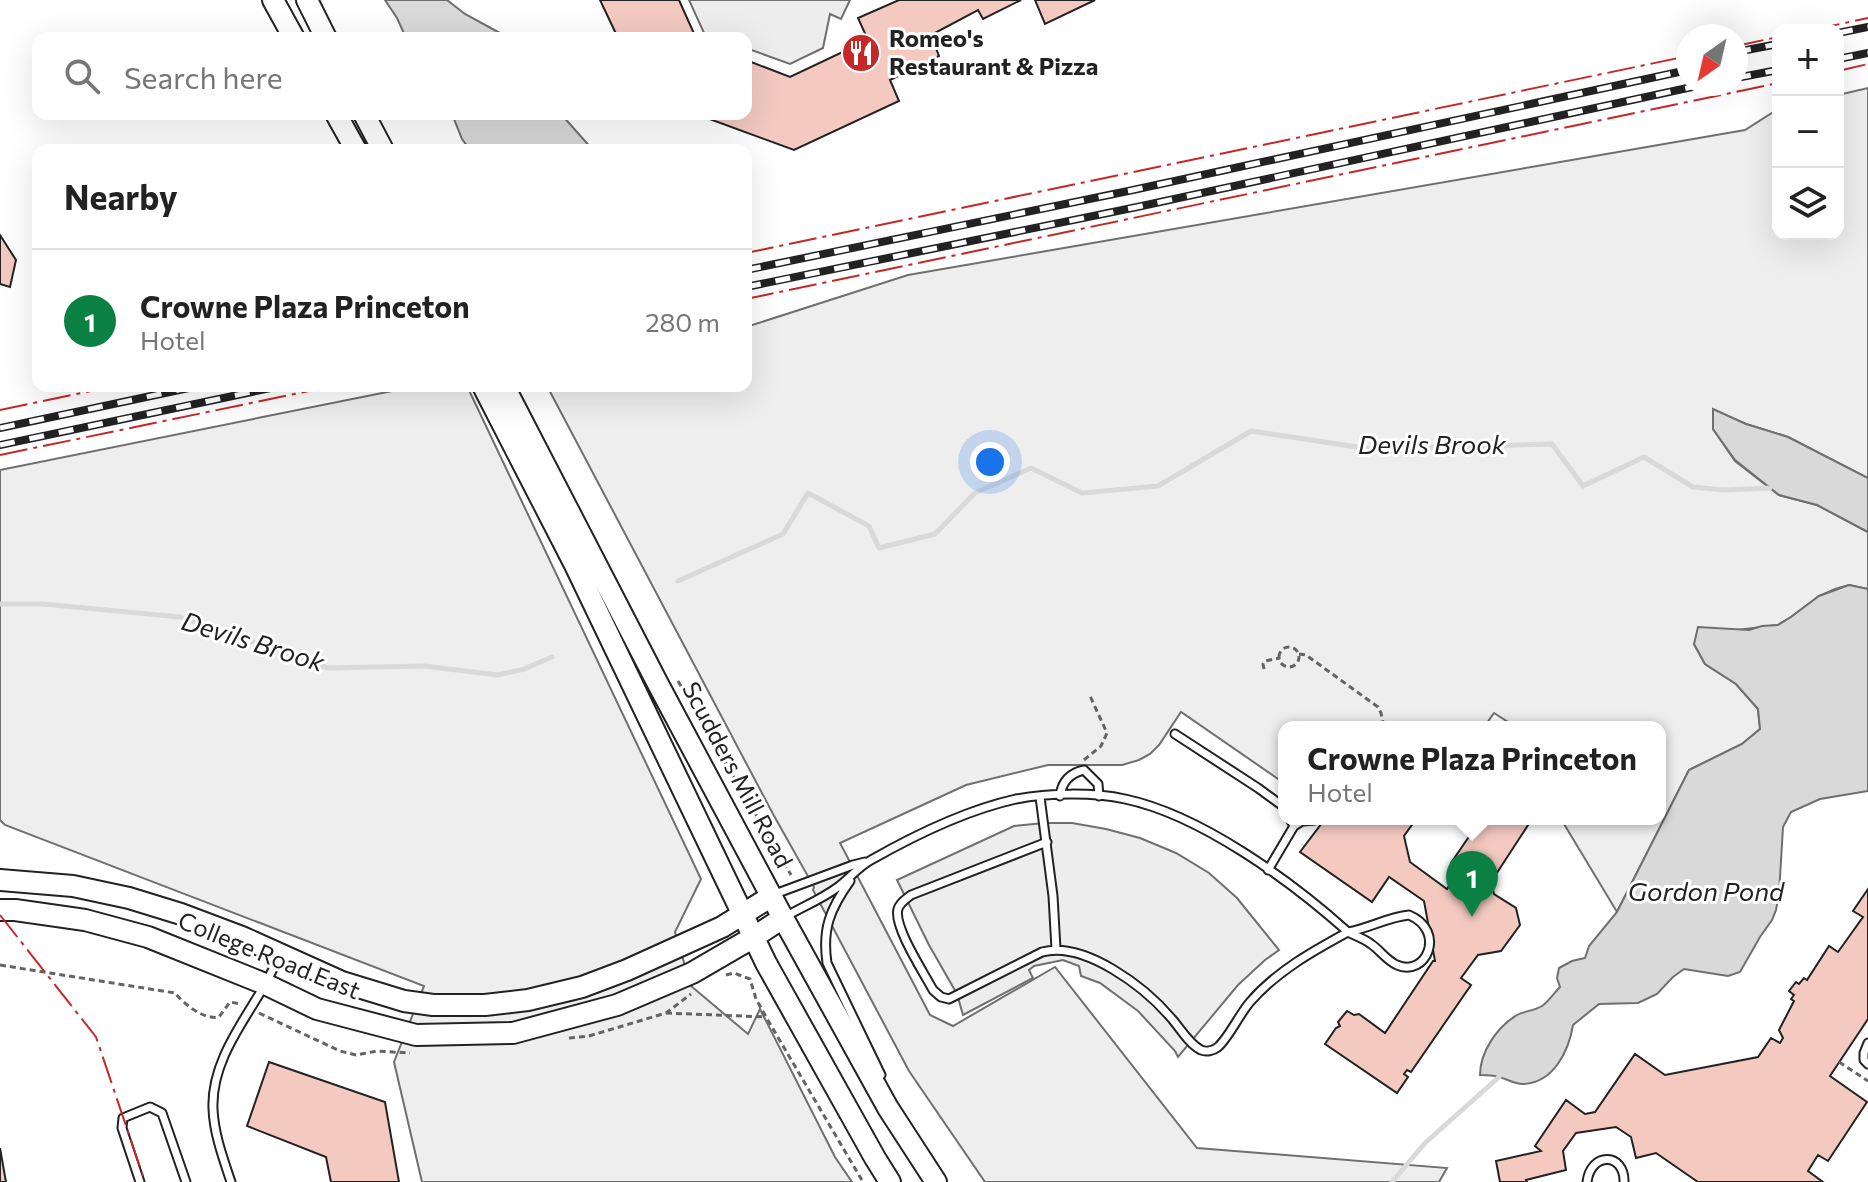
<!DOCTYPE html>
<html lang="en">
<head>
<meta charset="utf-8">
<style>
	:root { --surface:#fff; --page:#f2f2f2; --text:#222; --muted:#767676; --line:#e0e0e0; --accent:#0b8043 }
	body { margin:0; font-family:Commissioner,sans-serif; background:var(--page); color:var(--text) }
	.controls { position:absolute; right:24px; top:24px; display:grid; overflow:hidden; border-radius:16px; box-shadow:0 8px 32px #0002 }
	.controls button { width:72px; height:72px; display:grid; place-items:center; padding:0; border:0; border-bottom:2px solid var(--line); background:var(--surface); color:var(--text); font:40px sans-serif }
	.compass { position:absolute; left:1676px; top:24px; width:72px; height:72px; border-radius:50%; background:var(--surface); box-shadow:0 8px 32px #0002; rotate:214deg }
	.you { position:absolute; left:990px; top:462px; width:28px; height:28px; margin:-20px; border:6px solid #fff; border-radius:50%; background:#1a73e8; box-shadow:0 0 0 12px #1a73e833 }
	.badge { display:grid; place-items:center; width:52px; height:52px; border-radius:50%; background:var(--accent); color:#fff; font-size:26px; font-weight:700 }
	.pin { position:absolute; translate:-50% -66px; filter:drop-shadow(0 2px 4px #0008) }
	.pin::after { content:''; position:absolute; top:42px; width:28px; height:24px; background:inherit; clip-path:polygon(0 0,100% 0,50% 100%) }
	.popup { position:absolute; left:1278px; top:721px; width:388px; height:104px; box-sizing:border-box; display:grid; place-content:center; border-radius:16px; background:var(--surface); filter:drop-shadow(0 2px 6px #0005); font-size:26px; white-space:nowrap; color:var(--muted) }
	.popup b { font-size:30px; color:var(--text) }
	.popup::after { content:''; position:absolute; left:50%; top:100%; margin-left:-16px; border:16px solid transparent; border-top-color:var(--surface) }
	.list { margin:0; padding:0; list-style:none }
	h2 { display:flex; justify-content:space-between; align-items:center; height:104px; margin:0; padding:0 32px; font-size:34px }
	h2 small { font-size:26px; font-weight:400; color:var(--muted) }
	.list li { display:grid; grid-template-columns:52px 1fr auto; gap:24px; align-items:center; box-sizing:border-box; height:144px; padding:0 32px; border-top:2px solid var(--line) }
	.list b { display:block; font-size:30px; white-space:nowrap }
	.list p { margin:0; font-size:26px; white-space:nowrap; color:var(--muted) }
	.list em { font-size:26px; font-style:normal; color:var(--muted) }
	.icon { flex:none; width:44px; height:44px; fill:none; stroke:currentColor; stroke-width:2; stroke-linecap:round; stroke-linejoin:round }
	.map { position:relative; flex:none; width:1868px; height:1182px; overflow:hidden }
	.search { position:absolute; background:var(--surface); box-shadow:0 8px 32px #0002; left:32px; top:32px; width:720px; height:88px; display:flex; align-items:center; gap:20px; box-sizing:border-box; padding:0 28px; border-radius:16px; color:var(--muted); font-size:30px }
	.panel { position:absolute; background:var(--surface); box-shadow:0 8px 32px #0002; left:32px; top:144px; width:720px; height:248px; border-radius:16px }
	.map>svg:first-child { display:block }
	.green { fill:#eee; stroke:#6f6f6f; stroke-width:2 }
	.parking { fill:#ededed; stroke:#6f6f6f; stroke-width:2 }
	.water { fill:#d9d9d9; stroke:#6f6f6f; stroke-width:2 }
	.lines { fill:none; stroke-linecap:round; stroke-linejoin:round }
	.stream { stroke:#d9d9d9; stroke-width:5 }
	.building { fill:#f3c9c0; stroke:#222; stroke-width:2 }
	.lane-casing { stroke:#222; stroke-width:11 }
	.secondary-casing { stroke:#222; stroke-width:24 }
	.path { stroke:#646464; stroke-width:3; stroke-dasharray:6 4; stroke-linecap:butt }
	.lane { stroke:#fff; stroke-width:7 }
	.secondary { stroke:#fff; stroke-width:20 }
	.rail-casing { stroke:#222; stroke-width:8 }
	.rail { stroke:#fff; stroke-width:5; stroke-dasharray:15; stroke-linecap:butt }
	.power { stroke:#c62828; stroke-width:2; stroke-dasharray:28 6 4 6; stroke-linecap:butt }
	.labels { text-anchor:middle; stroke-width:6; stroke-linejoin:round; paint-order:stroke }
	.poi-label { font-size:24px; font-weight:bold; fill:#222; stroke:#fff; text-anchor:start }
	.street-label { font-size:24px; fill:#222; stroke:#fff }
	.water-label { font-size:26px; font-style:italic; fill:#222; stroke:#fff }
</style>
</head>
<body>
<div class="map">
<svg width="1868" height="1182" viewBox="0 0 1868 1182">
	<rect width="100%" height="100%" fill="#fff"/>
	<path class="green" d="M 1868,88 L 1868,478 L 1788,437 L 1746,424 L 1713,410 L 1713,429 L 1735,461 L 1779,495 L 1817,505 L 1868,532 L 1868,589 L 1849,585 L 1835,589 L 1819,596 L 1791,617 L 1778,625 L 1737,630 L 1694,644 L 1705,664 L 1736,684 L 1758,709 L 1760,729 L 1742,744 L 1689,770 L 1617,912 L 1561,819 L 1660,819 L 1660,727 L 1516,727 L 1494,713 L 1484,727 L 1284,727 L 1284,783 L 1181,712 L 1159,745 L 1150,754 L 1139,760 L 1122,765 L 1048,765 L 966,785 L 840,843 L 930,1015 L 953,1026 L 1055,967 L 1197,1148 L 1447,1168 L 1439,1182 L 985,1182 L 909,1071 L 813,890 L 814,887 L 773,814 L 547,386 L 746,386 L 746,327 L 908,275 L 1745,130 L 1778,109 L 1778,234 L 1838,234 L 1838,95 Z
		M 417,386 L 467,386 L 701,879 L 675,932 L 691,986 L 748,1034 L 760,1009 L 835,1157 L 852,1182 L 422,1182 L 394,1062 L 424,986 L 5,825 L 0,820 L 0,470 Z"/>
	<path class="parking" d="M 689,0 L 850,0 L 841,19 L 830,14 L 823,48 L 790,64 L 746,48 L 746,38 L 719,38 L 704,33 Z
		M 1044,823 L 1072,823 L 1106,829 L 1140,838 L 1176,853 L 1209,873 L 1237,898 L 1279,950 L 1265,960 L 1238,985 L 1178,1057 L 1175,1051 L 1138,1011 L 1100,983 L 1081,976 L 1079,966 L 1063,960 L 1034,966 L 1029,970 L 1033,978 L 963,1015 L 957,994 L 929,945 L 897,880 L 1014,826 Z"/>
	<path class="water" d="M 385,0 L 447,0 L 465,14 L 509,38 L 406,38 L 397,18 Z
		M 452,114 L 561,114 L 593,150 L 470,150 L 462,139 Z
		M 1713,409 L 1746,424 L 1788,437 L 1868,478 L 1868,532 L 1817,505 L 1779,495 L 1735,460 L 1713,429 Z
		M 1849,585 L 1868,589 L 1868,791 L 1820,799 L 1791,812 L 1783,827 L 1779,894 L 1776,910 L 1772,920 L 1760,937 L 1740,972 L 1728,976 L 1684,969 L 1673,977 L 1657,994 L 1638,1003 L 1599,1004 L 1573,1025 C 1569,1050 1554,1083 1523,1084 C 1514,1084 1507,1079 1499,1077 C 1493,1075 1486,1075 1480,1075 C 1480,1052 1497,1027 1517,1015 C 1524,1011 1534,1011 1542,1006 C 1548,1002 1554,993 1560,987 L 1557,978 L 1559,968 L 1572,961 L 1585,958 L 1589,946 L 1617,912 L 1689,770 L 1742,744 L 1760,729 L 1758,709 L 1736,684 L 1705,664 L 1694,644 L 1698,627 L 1749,630 L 1762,626 L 1778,625 L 1791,617 L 1819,596 Z"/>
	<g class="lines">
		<path class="stream" d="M 678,581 L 783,534 L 808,493 L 869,526 L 879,548 L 935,534 L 975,493 L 1031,468 L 1082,493 L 1158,486 L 1251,431 L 1371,449 L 1552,444 L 1583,486 L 1644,457 L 1693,487 L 1724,490 L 1770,488
			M 0,604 L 43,604 L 180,617 L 328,668 L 424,666 L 498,675 L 524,669 L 552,657
			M 1392,1182 L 1425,1143 L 1499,1077"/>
	</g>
	<path class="building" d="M 600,0 L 679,0 L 696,38 L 618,38 Z
		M 899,0 L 1021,0 L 983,19 L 978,10 L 931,35 L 939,56 L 890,80 L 899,101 L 794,150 L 696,114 L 746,114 L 746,60 L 790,77 L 868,40 L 858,18 Z
		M 1035,0 L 1095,0 L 1045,24 Z
		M 0,235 L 16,260 L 10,287 L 0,284 Z
		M 1325,819 L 1409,819 L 1414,822 L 1404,836 L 1410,862 L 1447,889 L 1460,870 L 1451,863 L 1481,819 L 1532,819 L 1491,882 L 1494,894 L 1516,908 L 1520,925 L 1501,951 L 1478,955 L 1461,978 L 1471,985 L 1411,1072 L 1407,1070 L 1404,1074 L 1408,1077 L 1397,1093 L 1325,1044 L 1336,1028 L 1340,1026 L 1338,1022 L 1347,1011 L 1354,1015 L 1359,1014 L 1385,1033 L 1433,961 L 1435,961 L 1424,901 L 1389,877 L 1372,902 L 1300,852 Z
		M 1868,889 L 1868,1019 L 1830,1076 L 1867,1102 L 1828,1161 L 1818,1155 L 1808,1171 L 1823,1182 L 1698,1182 L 1656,1153 L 1636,1158 L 1631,1137 L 1616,1127 L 1576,1133 L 1563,1151 L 1566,1170 L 1526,1180 L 1527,1182 L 1500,1182 L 1496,1161 L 1541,1151 L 1535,1146 L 1566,1100 L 1585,1114 L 1595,1112 L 1635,1054 L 1665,1075 L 1758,1057 L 1771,1038 L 1780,1043 L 1783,1038 L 1779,1030 L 1794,1001 L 1791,999 L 1794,995 L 1789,991 L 1796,982 L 1799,984 L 1804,978 L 1807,980 L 1829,946 L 1838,952 L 1863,917 L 1853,911 Z
		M 269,1062 L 385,1102 L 399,1182 L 331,1182 L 326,1157 L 247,1126 Z
		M 0,1148 L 6,1182 L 0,1182 Z"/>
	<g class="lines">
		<defs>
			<path id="lane" d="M 1175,734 L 1258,788 L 1284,807
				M 1060,796 C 1062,781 1070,773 1084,770 L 1098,784 L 1099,796
				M 1040,797 L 1053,896 L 1056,949
				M 1294,826 L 1302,821 L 1315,820
				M 1268,870 L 1294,826 L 1290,819
				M 850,881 C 830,909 822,929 827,963 L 881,1075
				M 775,894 L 853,865 L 865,862
				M 1409,915 C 1447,931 1426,978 1397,965 C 1387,961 1380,950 1371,944 C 1365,939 1356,936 1348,932 C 1370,928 1388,917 1409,915 Z
				M 785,917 C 802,907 822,899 838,887 C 849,879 858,867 871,860 C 915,835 966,810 1016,799 C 1048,793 1093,792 1125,799 C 1201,815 1291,881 1348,932 C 1313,951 1277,971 1250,1002 C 1239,1015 1229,1037 1218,1047 C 1213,1051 1206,1052 1201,1050 C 1189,1044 1180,1028 1172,1019 C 1145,987 1085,941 1042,952 L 949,999 L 941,997 L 933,990 C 924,973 893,926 898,909 C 900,902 906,899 911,895 L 1047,842
				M 1868,1043 L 1864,1053 L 1864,1060 L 1868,1064
				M 140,1182 L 122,1128 L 123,1118 L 150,1107 L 162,1113 L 186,1182
				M 231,1182 C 223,1158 214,1134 213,1109 C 211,1064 241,1025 263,988 C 269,978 274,966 280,955
				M 1587,1182 C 1591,1151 1625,1153 1624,1182"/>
			<path id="secondary" d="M 273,0 L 294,38
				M 307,0 L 326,38
				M 336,114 L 356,150
				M 364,114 L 383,150
				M 483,386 L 575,565 L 766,963 L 875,1158 L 890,1182
				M 504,386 L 658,684 L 783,918 L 888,1108 L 936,1182
				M 0,880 L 73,886 L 129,898 L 181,914 L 242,937 L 342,982 L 404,1001 L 433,1005 L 485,1005 L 528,1000 L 582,987 L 627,970 L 722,927 L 772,896
				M 0,910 L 15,910 L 85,920 L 148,937 L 265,984 L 317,1009 L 416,1035 L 513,1033 L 617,1005 L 692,973 L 754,937 L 783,918"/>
		</defs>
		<use href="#lane" class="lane-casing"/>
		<use href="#secondary" class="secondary-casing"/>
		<path class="path" d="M1279 657a10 10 0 1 1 20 0a10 10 0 1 1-20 0Z
			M 1299,654 L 1306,655 L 1378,707 L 1381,713 L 1384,727
			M 1264,669 L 1263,664 L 1265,661 L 1280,658
			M 678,681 L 791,875
			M 1084,760 L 1101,746 L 1107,733 L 1090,696
			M 0,965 L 175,993 C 185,1005 204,1020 219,1017 L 230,1002 L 241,1004
			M 726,975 L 734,973 L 750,979 L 756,999 L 766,1017 L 863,1182
			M 259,1013 L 340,1051 L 356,1055 L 377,1051 L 410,1053
			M 666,1013 L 766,1017
			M 569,1038 L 589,1036 L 666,1013 L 691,994
			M 1839,1062 L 1868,1081"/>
		<use href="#lane" class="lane"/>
		<use href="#secondary" class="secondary"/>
		<defs>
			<path id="rail" d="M 1838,33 L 1868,27
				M 1736,52 L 1778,44
				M 1838,59 L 1868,53
				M 1736,78 L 1778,70
				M 746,270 L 1133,190 L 1688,70
				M 746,287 L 1137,207 L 1706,84
				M 0,428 L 198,386
				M 0,445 L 280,386"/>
		</defs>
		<use href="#rail" class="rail-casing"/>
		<use href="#rail" class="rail"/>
		<path class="power" d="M 1812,30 L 1868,18
			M 1736,46 L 1778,37
			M 1838,71 L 1868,64
			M 746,253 L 1688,56
			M 746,299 L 1778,83
			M 0,410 L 115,386
			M 0,455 L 333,386
			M 0,915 L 96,1037 L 145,1182"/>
	</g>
	<defs>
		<symbol id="restaurant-disc" viewBox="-11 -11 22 22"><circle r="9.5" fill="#c62828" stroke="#fff"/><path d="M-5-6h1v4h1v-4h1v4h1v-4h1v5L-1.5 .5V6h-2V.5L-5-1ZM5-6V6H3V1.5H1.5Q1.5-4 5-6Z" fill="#fff"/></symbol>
	</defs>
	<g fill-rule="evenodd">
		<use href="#restaurant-disc" x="839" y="31" width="44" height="44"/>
	</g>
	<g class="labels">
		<g class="poi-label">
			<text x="889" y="47">Romeo's<tspan x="889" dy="28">Restaurant &amp; Pizza</tspan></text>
		</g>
		<g class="street-label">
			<text transform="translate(737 775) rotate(62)" y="8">Scudders Mill Road</text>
			<text transform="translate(269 956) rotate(22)" y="8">College Road East</text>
		</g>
		<g class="water-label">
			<text x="1432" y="454">Devils Brook</text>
			<text transform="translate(253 642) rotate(17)" y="9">Devils Brook</text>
			<text x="1706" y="901">Gordon Pond</text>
		</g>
	</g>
</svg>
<div class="controls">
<button>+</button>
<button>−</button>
<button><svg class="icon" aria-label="layers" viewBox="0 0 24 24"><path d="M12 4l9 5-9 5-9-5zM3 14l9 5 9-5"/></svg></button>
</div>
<svg class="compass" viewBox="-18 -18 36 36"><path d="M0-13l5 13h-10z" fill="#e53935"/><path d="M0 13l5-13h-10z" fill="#767676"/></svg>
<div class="you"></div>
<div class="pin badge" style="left:1472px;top:917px">1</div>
<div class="popup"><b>Crowne Plaza Princeton</b>Hotel</div>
<div class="search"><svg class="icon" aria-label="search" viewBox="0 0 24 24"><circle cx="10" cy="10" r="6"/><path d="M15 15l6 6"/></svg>Search here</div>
<section class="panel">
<h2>Nearby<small></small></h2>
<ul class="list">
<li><span class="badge">1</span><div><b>Crowne Plaza Princeton</b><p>Hotel</p></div><em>280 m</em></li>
</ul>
</section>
</div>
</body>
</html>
